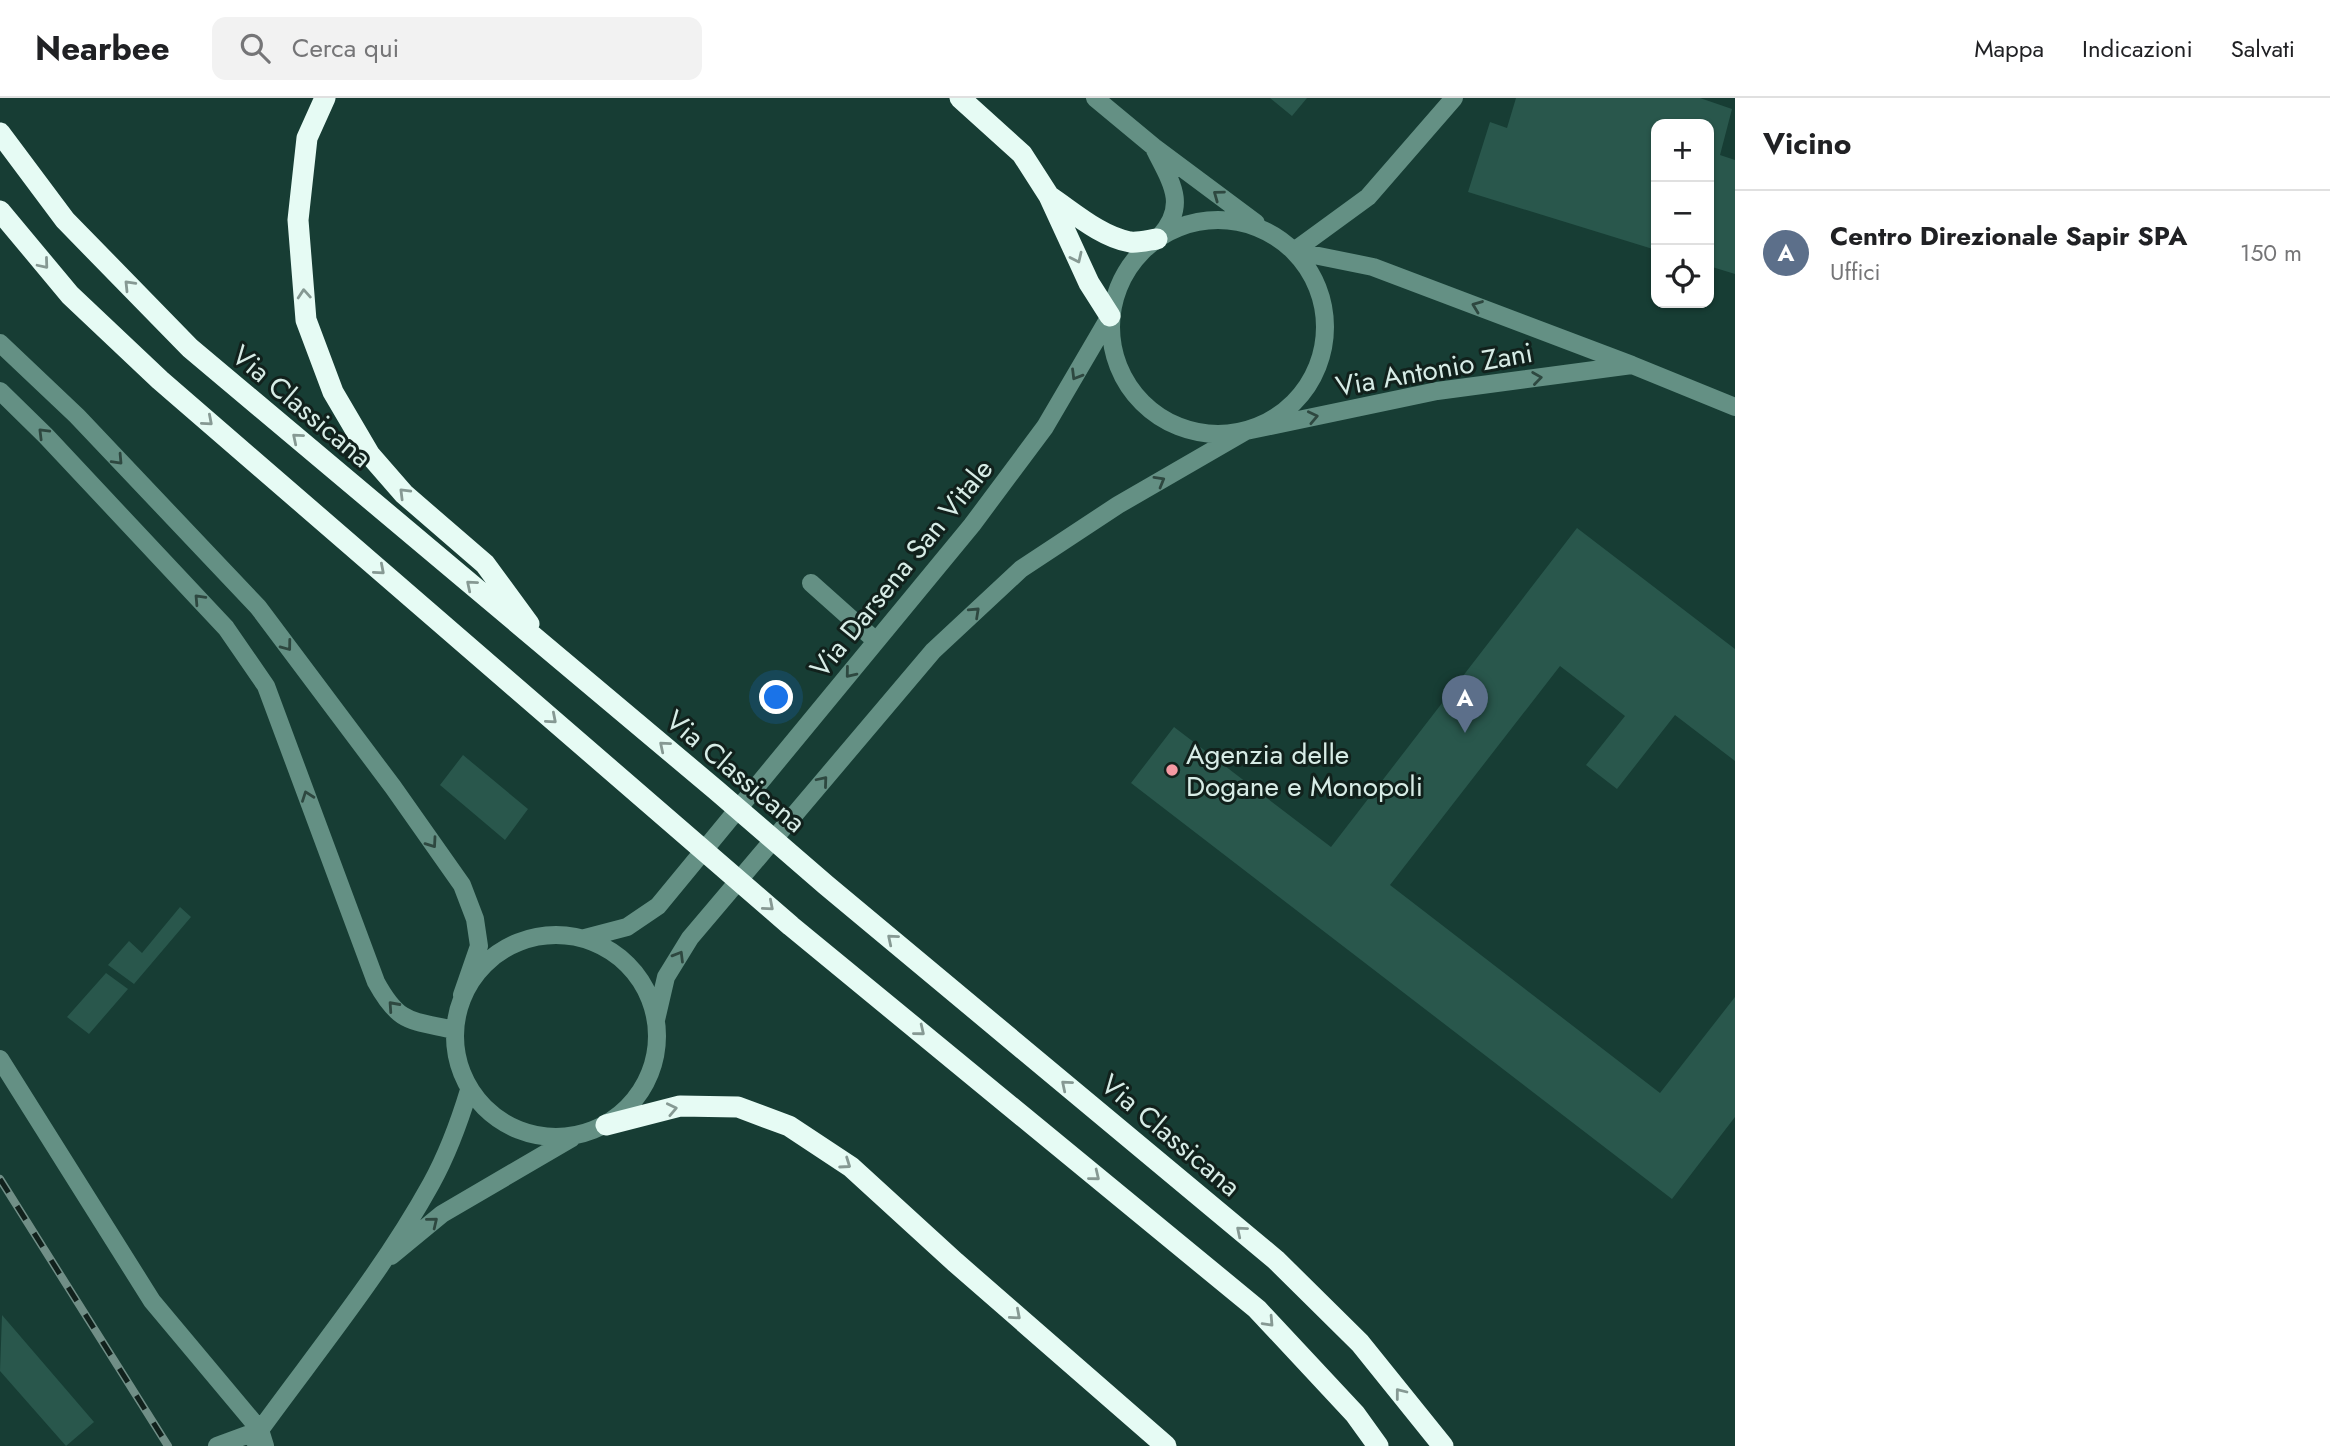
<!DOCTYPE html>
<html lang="it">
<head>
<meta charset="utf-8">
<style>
	:root { --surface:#fff; --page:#f2f2f2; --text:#202124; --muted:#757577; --line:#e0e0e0; --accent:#7f575d }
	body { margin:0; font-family:Jost,sans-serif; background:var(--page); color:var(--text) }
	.controls { position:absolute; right:21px; top:21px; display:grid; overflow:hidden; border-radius:14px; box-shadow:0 2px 5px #0004 }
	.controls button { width:63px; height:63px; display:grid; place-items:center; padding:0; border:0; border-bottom:2px solid var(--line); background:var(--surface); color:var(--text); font:35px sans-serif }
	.you { position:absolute; left:777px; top:600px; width:24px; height:24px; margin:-18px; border:5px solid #fff; border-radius:50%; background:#1a73e8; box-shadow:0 0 0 10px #1a73e833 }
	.badge { display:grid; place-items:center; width:46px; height:46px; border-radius:50%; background:var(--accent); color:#fff; font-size:23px; font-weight:700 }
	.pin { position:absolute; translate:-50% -58px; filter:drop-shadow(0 2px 4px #0008) }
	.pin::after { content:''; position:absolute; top:37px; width:24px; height:21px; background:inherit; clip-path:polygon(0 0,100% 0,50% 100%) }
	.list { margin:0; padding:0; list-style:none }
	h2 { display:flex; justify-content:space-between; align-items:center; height:91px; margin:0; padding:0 28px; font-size:30px }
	h2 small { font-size:23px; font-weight:400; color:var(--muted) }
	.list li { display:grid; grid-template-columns:46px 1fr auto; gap:21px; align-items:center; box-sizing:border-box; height:126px; padding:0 28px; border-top:2px solid var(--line) }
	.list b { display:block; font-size:26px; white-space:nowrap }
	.list p { margin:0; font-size:23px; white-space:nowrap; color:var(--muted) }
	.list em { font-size:23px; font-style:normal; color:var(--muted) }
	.icon { flex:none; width:38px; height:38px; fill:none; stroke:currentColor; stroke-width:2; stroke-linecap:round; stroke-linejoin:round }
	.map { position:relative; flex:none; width:1735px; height:1348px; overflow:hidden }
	header { display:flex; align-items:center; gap:42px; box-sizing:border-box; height:98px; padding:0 35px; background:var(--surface); border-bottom:2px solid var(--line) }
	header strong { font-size:33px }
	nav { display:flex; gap:38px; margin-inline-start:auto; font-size:24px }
	.search { width:490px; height:63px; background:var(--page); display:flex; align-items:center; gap:18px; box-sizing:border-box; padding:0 24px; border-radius:14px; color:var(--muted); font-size:26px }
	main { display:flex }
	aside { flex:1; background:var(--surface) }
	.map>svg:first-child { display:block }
	.building { fill:#29574c }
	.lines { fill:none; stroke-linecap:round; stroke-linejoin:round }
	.minor { stroke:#649084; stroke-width:18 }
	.highway { stroke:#e6fbf4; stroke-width:21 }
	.rail-casing { stroke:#718f87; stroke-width:8 }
	.rail { stroke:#11211c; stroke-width:5; stroke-dasharray:16; stroke-linecap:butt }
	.oneway { stroke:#2e4840 }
	.oneway2 { stroke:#869993 }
	.poi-dot { fill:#f49aa3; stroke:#11211c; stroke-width:2.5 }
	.labels { text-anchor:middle; stroke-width:6; stroke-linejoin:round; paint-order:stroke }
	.street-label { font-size:28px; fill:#d7ece6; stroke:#11211c }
	.poi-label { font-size:28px; fill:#d7ece6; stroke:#11211c; text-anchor:start }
</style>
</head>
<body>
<header>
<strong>Nearbee</strong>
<div class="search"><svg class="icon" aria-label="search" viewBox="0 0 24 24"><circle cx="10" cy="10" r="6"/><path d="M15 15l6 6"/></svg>Cerca qui</div>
<nav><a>Mappa</a><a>Indicazioni</a><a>Salvati</a></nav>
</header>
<main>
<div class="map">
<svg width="1735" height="1348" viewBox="0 0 1735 1348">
	<rect width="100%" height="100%" fill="#173d34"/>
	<path class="building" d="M 1270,0 L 1307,0 L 1292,18 Z
		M 1516,0 L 1700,0 L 1732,11 L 1720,57 L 1735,62 L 1735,176 L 1709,168 L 1709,26 L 1656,26 L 1656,152 L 1468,94 L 1490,24 L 1507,30 Z
		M 1577,430 L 1735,551 L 1735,663 L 1675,617 L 1617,691 L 1586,667 L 1625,618 L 1560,568 L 1390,787 L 1660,995 L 1735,899 L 1735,1019 L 1672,1101 L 1131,685 L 1174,629 L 1331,749 Z
		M 463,657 L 528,711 L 505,742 L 440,687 Z
		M 180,809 L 191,819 L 134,886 L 108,867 L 129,843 L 142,855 Z
		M 106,875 L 128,891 L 89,936 L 67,919 Z
		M 2,1217 L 94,1324 L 66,1348 L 0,1273 Z"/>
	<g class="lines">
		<path class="minor" d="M 1095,0 L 1154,49 L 1256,125
			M 1155,52 C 1171,84 1188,107 1160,138
			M1111 229a107 107 0 1 1 214 0a107 107 0 1 1-214 0Z
			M 1294,153 L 1373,169 L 1632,267 L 1735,309
			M 1294,153 L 1368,99 L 1454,0
			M 0,245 L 77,318 L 258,509 L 393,689 L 462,787 L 475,821 L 479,848 L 462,897
			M 0,293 L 46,338 L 226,530 L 266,588 L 376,884 C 399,926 410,922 454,932
			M 811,485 L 876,543
			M455 938a101 101 0 1 1 202 0a101 101 0 1 1-202 0Z
			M 585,840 L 627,829 L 658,808 L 972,427 L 1045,329 L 1110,218
			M 656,922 L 666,879 L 690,840 L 933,553 L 1021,471 L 1118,407 L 1246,333 L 1437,293 L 1632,267
			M 0,961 L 152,1203 L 260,1332 L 265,1348
			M 391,1158 L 442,1116 L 572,1040
			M 255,1343 L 260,1332 C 318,1252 383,1173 431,1086 C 447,1057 459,1025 469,992
			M 217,1348 L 260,1332"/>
		<path class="highway" d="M 325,0 L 307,40 L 298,122 L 306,222 L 333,294 L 370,357 L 404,396 L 485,466 L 529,526
			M 960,0 L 1022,56 L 1049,98 L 1089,185 L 1110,218
			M 0,35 L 65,122 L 190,250 L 716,692 L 826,787 L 1276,1162 L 1360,1245 L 1443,1348
			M 1049,98 C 1073,114 1101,139 1130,144 C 1139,145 1149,142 1157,141
			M 0,113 L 70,197 L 160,282 L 791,828 L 1257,1211 L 1355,1316 L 1378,1348
			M 606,1027 L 680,1008 L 738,1009 L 789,1028 L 851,1069 L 955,1164 L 1166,1348"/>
		<defs>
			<path id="rail" d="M 0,1081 L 168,1348"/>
		</defs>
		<use href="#rail" class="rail-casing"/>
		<use href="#rail" class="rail"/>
	</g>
	<defs><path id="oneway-chevron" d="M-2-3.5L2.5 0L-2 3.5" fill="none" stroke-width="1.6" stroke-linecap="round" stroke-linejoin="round" transform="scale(1.75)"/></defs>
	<g class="oneway">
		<use href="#oneway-chevron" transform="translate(1218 97) rotate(-144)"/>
		<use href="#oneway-chevron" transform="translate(1477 208) rotate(-159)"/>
		<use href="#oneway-chevron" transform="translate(1076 277) rotate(121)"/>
		<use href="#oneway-chevron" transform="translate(1537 280) rotate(-8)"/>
		<use href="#oneway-chevron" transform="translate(1313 319) rotate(-12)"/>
		<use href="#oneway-chevron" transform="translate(43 335) rotate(-135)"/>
		<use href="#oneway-chevron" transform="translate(118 362) rotate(47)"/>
		<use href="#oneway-chevron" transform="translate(1160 383) rotate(-30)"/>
		<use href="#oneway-chevron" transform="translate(199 501) rotate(-133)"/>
		<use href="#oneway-chevron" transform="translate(975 514) rotate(-43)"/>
		<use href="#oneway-chevron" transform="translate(287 548) rotate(53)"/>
		<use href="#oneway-chevron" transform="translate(850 575) rotate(129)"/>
		<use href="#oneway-chevron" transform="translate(823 683) rotate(-50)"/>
		<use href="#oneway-chevron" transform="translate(307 698) rotate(-110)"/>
		<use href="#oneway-chevron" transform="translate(432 745) rotate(55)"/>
		<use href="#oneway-chevron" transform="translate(679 858) rotate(-59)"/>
		<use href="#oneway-chevron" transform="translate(393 908) rotate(-132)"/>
		<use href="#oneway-chevron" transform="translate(433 1124) rotate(-39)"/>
	</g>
	<g class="oneway2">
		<use href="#oneway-chevron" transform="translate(1077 160) rotate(65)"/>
		<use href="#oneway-chevron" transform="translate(44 166) rotate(50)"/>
		<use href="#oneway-chevron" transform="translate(129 187) rotate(-134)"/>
		<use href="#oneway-chevron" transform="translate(304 196) rotate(-94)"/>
		<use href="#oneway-chevron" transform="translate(208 323) rotate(41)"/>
		<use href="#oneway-chevron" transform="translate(297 340) rotate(-140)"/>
		<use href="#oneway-chevron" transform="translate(404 395) rotate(-135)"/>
		<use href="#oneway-chevron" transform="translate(380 472) rotate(41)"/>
		<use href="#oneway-chevron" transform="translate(471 487) rotate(-140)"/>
		<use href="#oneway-chevron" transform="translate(552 621) rotate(41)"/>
		<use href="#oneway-chevron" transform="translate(664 648) rotate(-140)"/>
		<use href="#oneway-chevron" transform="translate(769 808) rotate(41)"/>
		<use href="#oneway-chevron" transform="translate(892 841) rotate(-140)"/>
		<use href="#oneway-chevron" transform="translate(920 933) rotate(39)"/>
		<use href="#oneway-chevron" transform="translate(1066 987) rotate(-140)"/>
		<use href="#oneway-chevron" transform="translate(672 1011) rotate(-12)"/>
		<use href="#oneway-chevron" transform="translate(846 1066) rotate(35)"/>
		<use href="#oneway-chevron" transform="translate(1095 1078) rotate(39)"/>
		<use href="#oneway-chevron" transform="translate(1241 1133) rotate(-140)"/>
		<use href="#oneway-chevron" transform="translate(1016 1217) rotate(41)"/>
		<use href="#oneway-chevron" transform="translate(1269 1224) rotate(47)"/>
		<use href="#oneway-chevron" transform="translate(1400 1295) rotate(-128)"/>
	</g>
	<circle class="poi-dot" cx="1172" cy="672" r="7"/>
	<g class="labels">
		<g class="street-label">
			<text transform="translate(1434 271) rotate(-10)" y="10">Via Antonio Zani</text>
			<text transform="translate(302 308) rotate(40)" y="10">Via Classicana</text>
			<text transform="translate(901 470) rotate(-51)" y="10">Via Darsena San Vitale</text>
			<text transform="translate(736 673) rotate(40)" y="10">Via Classicana</text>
			<text transform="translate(1171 1037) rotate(40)" y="10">Via Classicana</text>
		</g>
		<g class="poi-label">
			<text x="1186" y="666">Agenzia delle<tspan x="1186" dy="32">Dogane e Monopoli</tspan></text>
		</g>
	</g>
</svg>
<div class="controls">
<button>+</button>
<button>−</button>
<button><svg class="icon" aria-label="locate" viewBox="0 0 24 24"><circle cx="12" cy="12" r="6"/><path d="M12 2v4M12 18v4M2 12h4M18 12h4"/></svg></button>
</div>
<div class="you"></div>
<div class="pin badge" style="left:1465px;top:635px;background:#5c6f8a">A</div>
</div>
<aside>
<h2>Vicino<small></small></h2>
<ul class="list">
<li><span class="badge" style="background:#5c6f8a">A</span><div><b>Centro Direzionale Sapir SPA</b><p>Uffici</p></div><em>150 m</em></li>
</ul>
</aside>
</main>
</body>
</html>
